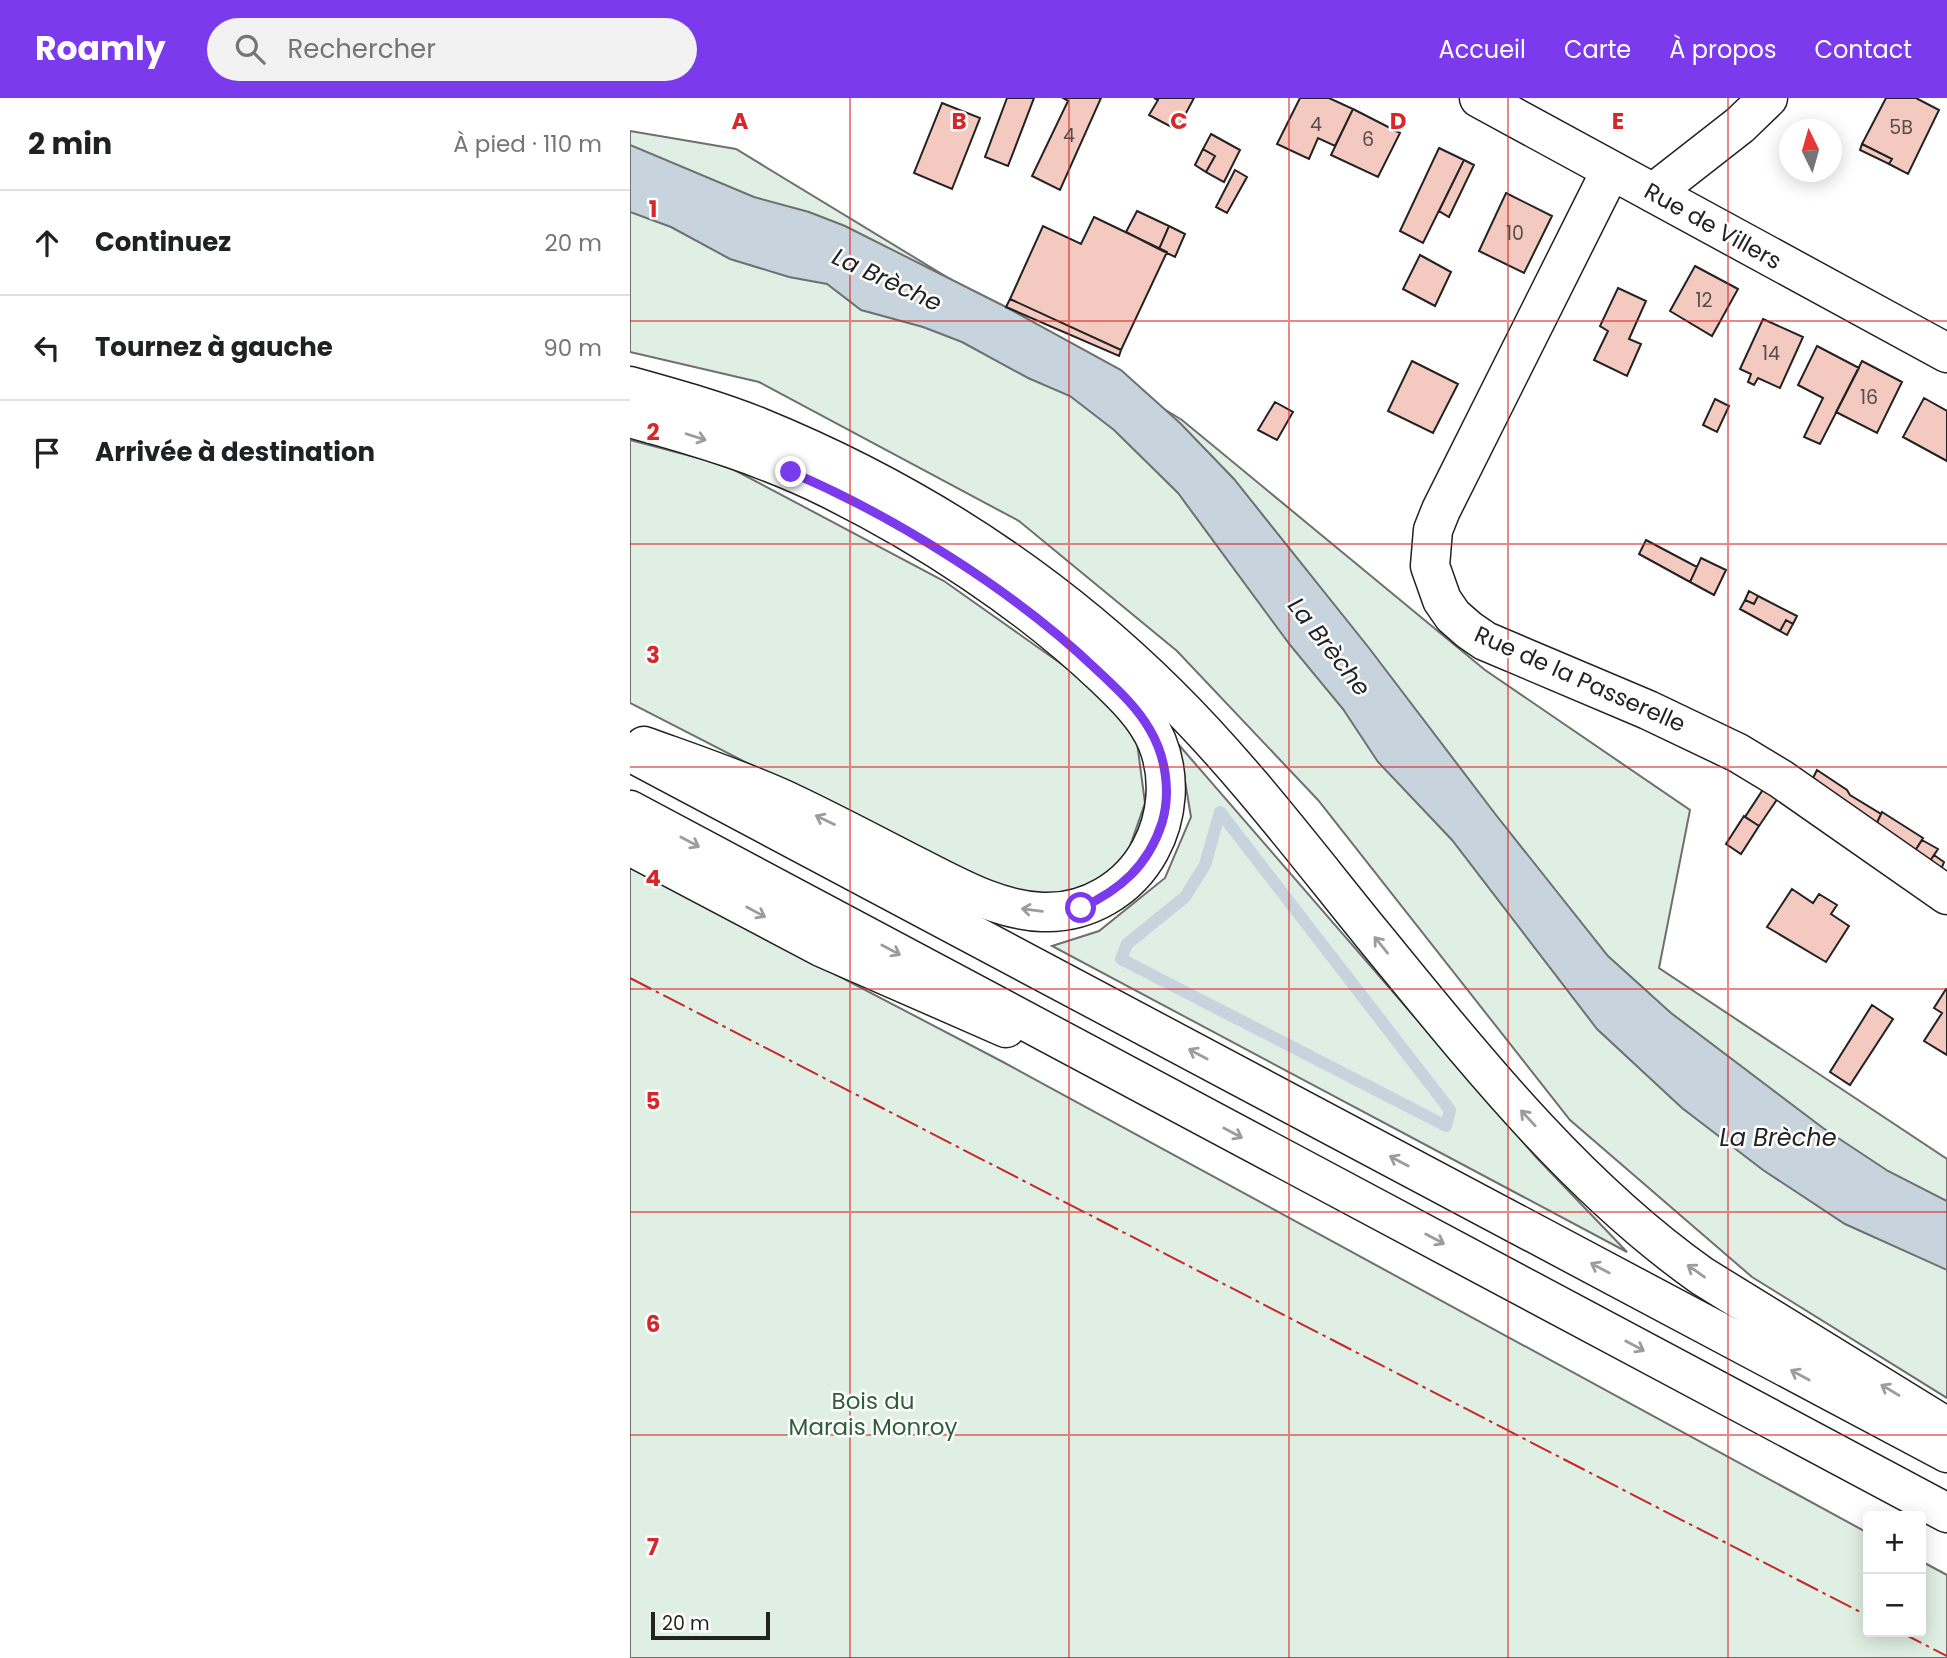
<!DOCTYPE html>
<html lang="fr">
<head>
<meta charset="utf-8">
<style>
	:root { --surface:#fff; --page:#f2f2f2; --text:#202124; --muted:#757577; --line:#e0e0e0; --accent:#7c3aed }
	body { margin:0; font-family:Poppins,sans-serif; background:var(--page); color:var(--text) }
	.controls { position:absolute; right:21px; bottom:21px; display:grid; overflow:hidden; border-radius:7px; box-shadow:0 4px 18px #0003 }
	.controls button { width:63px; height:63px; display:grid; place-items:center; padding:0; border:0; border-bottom:2px solid var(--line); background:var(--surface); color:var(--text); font:35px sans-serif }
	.compass { position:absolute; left:1149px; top:21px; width:63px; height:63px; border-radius:50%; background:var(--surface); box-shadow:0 4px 18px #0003; rotate:355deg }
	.scale { position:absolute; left:21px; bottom:18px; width:119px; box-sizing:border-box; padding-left:7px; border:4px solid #222; border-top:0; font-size:19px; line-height:24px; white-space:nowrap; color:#222; -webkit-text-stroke:5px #fff; paint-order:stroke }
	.stop { position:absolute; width:21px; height:21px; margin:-16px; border:5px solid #7c3aed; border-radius:50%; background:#fff }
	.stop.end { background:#7c3aed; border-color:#fff; box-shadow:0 2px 7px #0008 }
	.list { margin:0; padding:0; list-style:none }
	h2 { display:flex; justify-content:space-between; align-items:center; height:91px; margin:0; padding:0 28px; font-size:30px }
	h2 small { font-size:23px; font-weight:400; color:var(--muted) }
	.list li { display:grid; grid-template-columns:46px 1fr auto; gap:21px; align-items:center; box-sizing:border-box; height:105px; padding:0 28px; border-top:2px solid var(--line) }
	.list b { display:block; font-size:26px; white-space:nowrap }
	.list em { font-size:23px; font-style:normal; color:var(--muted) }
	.icon { flex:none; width:38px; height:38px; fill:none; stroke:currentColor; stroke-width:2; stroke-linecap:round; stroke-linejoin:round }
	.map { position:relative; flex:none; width:1317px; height:1560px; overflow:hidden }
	header { display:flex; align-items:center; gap:42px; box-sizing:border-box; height:98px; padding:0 35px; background:var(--accent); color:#fff }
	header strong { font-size:33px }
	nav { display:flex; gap:38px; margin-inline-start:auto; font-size:24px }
	.search { width:490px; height:63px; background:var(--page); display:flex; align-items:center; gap:18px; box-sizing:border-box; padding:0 24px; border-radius:38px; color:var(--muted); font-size:26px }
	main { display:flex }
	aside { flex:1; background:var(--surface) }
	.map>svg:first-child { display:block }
	.green { fill:#e0efe3; stroke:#6f6f6f; stroke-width:2 }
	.water { fill:#c7d3dd; stroke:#6f6f6f; stroke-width:2 }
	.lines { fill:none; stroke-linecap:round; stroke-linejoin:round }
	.stream { stroke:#c7d3dd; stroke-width:12 }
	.building { fill:#f3c9c0; stroke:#222; stroke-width:2 }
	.minor-casing { stroke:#222; stroke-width:41 }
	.major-casing { stroke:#222; stroke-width:41 }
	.highway-casing { stroke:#222; stroke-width:41 }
	.minor { stroke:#fff; stroke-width:38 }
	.major { stroke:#fff; stroke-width:38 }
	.highway { stroke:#fff; stroke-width:38 }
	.power { stroke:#c62828; stroke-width:2; stroke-dasharray:24 5 3.5 5; stroke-linecap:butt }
	.oneway { stroke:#9c9c9c }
	.route { stroke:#7c3aed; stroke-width:9 }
	.grid { fill:none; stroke:#d62828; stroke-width:2; stroke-opacity:0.55 }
	.labels { text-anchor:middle; stroke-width:5; stroke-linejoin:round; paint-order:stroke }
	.number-label { font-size:19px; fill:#564c4a }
	.street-label { font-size:23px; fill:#222; stroke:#fff }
	.park-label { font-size:23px; fill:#2f5e38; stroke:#fff }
	.water-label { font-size:24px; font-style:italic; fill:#222; stroke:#fff }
	.grid-label { font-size:23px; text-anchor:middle; font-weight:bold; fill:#d62828; stroke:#fff; stroke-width:5; stroke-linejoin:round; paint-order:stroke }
</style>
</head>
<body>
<header>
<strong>Roamly</strong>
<div class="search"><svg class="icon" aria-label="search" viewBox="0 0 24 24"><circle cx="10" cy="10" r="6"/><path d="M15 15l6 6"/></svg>Rechercher</div>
<nav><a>Accueil</a><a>Carte</a><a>À propos</a><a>Contact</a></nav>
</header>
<main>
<aside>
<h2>2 min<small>À pied · 110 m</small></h2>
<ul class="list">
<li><svg class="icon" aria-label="ahead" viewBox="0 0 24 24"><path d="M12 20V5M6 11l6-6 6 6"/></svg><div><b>Continuez</b></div><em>20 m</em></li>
<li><svg class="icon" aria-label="left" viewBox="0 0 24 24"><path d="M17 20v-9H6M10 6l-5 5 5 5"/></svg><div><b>Tournez à gauche</b></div><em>90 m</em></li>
<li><svg class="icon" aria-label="arrive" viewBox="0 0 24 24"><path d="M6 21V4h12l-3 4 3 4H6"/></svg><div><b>Arrivée à destination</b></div></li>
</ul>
</aside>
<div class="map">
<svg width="1317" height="1560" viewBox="0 0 1317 1560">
	<rect width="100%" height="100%" fill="#fff"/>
	<path class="green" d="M 0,33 L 106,51 L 552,322 L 855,572 L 1060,712 L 1029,870 L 1317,1061 L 1317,1300 L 1122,1179 L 940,1022 L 688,702 L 547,553 L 389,423 L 129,284 L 0,254 Z
		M 0,342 L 95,367 L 314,483 L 447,577 L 506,637 L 515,705 L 499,751 L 483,781 L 449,796 L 390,794 L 328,773 L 0,605 Z
		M 549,647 L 906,1059 L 997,1154 L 422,848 L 469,833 L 535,780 L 561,719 Z
		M 0,769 L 373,964 L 1238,1435 L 1238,1534 L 1291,1534 L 1291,1463 L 1317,1477 L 1317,1560 L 0,1560 Z"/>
	<path class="water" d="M 0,47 L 124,99 L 179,114 L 215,128 L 374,208 L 491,272 L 550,325 L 604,381 L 739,550 L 866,717 L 978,858 L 1041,915 L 1193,1030 L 1258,1073 L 1317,1103 L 1317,1172 L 1215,1126 L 1133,1072 L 1052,1010 L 967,931 L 822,742 L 748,664 L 713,611 L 660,547 L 548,395 L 484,332 L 440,298 L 398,280 L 332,244 L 293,229 L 231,212 L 197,186 L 159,179 L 100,161 L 41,129 L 0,114 Z"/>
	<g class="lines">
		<path class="stream" d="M 590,714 L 820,1012 L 816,1028 L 491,861 L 497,846 L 555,799 L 575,767 Z"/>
	</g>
	<path class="building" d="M 377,0 L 404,0 L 378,68 L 355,59 Z
		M 433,0 L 471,0 L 430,92 L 402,78 L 438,3 Z
		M 524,0 L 564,0 L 547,32 L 519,17 L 528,2 Z
		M 670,0 L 699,0 L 723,11 L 705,48 L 688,40 L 679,61 L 647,46 Z
		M 1256,0 L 1286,0 L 1309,12 L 1278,76 L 1259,66 L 1262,61 L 1232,46 Z
		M 312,5 L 350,20 L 322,91 L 284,75 Z
		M 723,11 L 770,35 L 748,79 L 701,57 Z
		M 581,36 L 610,52 L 594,84 L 576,74 L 585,58 L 573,51 Z
		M 1232,46 L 1262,61 L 1259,66 L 1230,52 Z
		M 809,50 L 834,62 L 793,145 L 770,133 Z
		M 573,51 L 585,58 L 576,74 L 565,67 Z
		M 834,62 L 844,67 L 819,119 L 809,113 Z
		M 605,72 L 617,79 L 597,115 L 586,109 Z
		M 876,95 L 922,118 L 894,175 L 849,153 Z
		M 507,113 L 539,128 L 529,151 L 496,134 Z
		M 464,119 L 537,154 L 491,252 L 380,201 L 413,128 L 451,146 Z
		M 539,128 L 555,136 L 545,159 L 529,151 Z
		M 790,157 L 821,174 L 805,208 L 773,191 Z
		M 1065,168 L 1108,191 L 1082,238 L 1040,213 Z
		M 988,190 L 1016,203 L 999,241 L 1011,246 L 997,278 L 964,262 L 978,233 L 970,228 Z
		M 380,201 L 491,252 L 489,258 L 376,209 Z
		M 1133,221 L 1173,239 L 1150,290 L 1128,280 L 1124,287 L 1118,284 L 1121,276 L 1110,271 Z
		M 1187,248 L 1229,270 L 1190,346 L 1174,339 L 1193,300 L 1168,287 Z
		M 782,263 L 828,286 L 803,335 L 758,313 Z
		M 1232,263 L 1272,284 L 1247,335 L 1206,314 Z
		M 1294,300 L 1317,313 L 1317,363 L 1273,339 Z
		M 1085,301 L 1099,308 L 1087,334 L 1073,327 Z
		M 645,304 L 663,314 L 647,342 L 628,332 Z
		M 1016,442 L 1067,469 L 1060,484 L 1009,456 Z
		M 1071,460 L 1096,472 L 1084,497 L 1060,484 Z
		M 1119,493 L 1128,498 L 1124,506 L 1115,502 Z
		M 1128,498 L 1167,518 L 1163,526 L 1156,522 L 1150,533 L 1110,511 L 1115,502 L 1124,506 Z
		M 1156,522 L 1163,526 L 1157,537 L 1150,533 Z
		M 1187,672 L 1217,692 L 1220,697 L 1251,716 L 1244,731 L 1179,688 Z
		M 1134,690 L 1148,700 L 1129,728 L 1115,719 Z
		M 1252,714 L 1293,740 L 1283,756 L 1244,731 Z
		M 1114,718 L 1129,728 L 1111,756 L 1096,746 Z
		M 1292,742 L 1308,751 L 1298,766 L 1283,756 Z
		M 1304,757 L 1314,764 L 1310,774 L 1298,766 Z
		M 1162,791 L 1183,805 L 1189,796 L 1207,807 L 1201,816 L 1219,828 L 1196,864 L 1137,829 Z
		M 1316,891 L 1317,891 L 1317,957 L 1294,943 L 1312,915 L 1304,910 Z
		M 1242,907 L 1263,921 L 1220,987 L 1200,974 Z"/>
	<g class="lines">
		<defs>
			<path id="minor" d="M 849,0 L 1317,255
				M 981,72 L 811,412 L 803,432 L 800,468 L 812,502 L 823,518 L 839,532 L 855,543 L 1018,612 L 1108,655 L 1151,681 L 1317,797
				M 1023,95 L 1110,27 L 1138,0"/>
			<path id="major" d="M 0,288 C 43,300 87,312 129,329 C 281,391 421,481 538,597 C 612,670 676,755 741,835 C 842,958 942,1086 1072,1178 L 1317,1329
				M 0,320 C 67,338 135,359 198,390 C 295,438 395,503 474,578 C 494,597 516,618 527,644 C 541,679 538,719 520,752 C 499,791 457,816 412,814 C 366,812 324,787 284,767 C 241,745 198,722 155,702 C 109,681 61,665 14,648
				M 0,748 L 191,849 L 376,930"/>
			<path id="highway" d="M 0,654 L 1317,1355
				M 0,712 L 1317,1415"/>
		</defs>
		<use href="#minor" class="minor-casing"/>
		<use href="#major" class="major-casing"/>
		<use href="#highway" class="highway-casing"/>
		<use href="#minor" class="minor"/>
		<use href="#major" class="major"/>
		<use href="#highway" class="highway"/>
		<path class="power" d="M 0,880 L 1238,1518
			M 1270,1534 L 1317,1558"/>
	</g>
	<defs><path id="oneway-shaft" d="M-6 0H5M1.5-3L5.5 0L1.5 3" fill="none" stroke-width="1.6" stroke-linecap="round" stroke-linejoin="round" transform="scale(1.75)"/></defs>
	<g class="oneway">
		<use href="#oneway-shaft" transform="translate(66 339) rotate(18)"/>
		<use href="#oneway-shaft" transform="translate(195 722) rotate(-154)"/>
		<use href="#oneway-shaft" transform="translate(60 744) rotate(28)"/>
		<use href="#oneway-shaft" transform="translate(402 812) rotate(-173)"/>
		<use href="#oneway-shaft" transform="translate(126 814) rotate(28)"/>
		<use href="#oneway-shaft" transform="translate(751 847) rotate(-129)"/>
		<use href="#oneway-shaft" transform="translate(261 852) rotate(28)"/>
		<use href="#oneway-shaft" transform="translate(568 956) rotate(-152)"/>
		<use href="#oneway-shaft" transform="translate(898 1020) rotate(-133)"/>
		<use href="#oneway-shaft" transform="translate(603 1035) rotate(28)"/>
		<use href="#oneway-shaft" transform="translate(769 1063) rotate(-152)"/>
		<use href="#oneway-shaft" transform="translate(805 1141) rotate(28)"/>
		<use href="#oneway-shaft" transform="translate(970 1170) rotate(-152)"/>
		<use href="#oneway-shaft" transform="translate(1066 1173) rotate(-145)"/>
		<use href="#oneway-shaft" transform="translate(1005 1248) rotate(28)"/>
		<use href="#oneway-shaft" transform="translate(1170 1277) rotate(-152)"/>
		<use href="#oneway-shaft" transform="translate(1260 1292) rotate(-149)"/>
	</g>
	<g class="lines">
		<path class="route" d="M 161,374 C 266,419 386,494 468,573 C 487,591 507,609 520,632 C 536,659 541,695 532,725 C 518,768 490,792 451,810"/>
	</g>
	<path class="grid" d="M 220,0 L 220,1560M 439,0 L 439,1560M 659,0 L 659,1560M 878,0 L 878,1560M 1098,0 L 1098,1560M 0,223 L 1317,223M 0,446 L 1317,446M 0,669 L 1317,669M 0,891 L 1317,891M 0,1114 L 1317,1114M 0,1337 L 1317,1337"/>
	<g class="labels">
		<g class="number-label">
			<text x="686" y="33">4</text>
			<text x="1271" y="36">5B</text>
			<text x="439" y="44">4</text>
			<text x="738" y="48">6</text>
			<text x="885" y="142">10</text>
			<text x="1074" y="209">12</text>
			<text x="1141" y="262">14</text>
			<text x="1239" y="306">16</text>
		</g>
		<g class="street-label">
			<text transform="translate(1083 128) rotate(29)" y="8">Rue de Villers</text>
			<text transform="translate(950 581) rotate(24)" y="8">Rue de la Passerelle</text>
		</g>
		<g class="park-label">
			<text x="243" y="1311">Bois du<tspan x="243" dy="26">Marais Monroy</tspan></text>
		</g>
		<g class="water-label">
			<text transform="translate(257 182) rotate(25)" y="8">La Brèche</text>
			<text transform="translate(699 549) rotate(52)" y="8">La Brèche</text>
			<text x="1148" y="1048">La Brèche</text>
		</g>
	</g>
	<g class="grid-label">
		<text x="110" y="31">A</text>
		<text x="329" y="31">B</text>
		<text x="549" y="31">C</text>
		<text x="768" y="31">D</text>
		<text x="988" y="31">E</text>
		<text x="23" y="119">1</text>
		<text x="23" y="342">2</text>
		<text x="23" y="565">3</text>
		<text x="23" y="788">4</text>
		<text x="23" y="1011">5</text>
		<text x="23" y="1234">6</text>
		<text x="23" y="1457">7</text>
	</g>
</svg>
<div class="controls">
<button>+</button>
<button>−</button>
</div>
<svg class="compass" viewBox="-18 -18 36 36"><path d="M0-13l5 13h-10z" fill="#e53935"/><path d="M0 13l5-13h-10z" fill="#757577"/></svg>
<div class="scale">20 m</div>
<div class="stop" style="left:451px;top:810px"></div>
<div class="stop end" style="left:161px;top:374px"></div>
</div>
</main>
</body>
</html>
